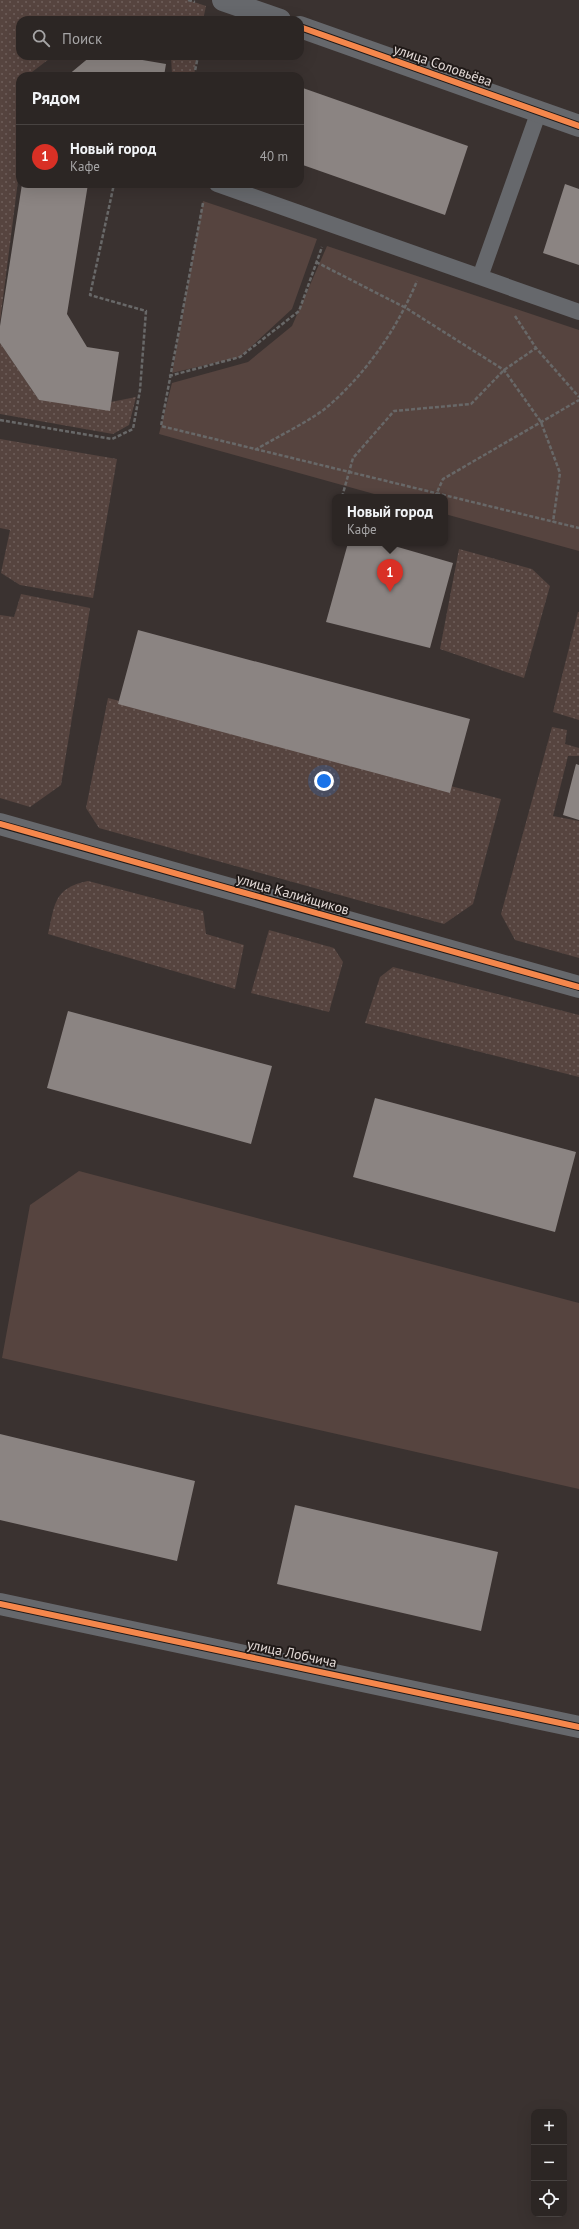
<!DOCTYPE html>
<html lang="ru">
<head>
<meta charset="utf-8">
<style>
	:root { --surface:#2c2624; --page:#383231; --text:#f1f3f6; --muted:#a6a5a6; --line:#484341; --accent:#d93025 }
	body { margin:0; font-family:"PT Sans",sans-serif; background:var(--page); color:var(--text) }
	.controls { position:absolute; right:12px; bottom:12px; display:grid; overflow:hidden; border-radius:8px; box-shadow:0 4px 16px #0002 }
	.controls button { width:36px; height:36px; display:grid; place-items:center; padding:0; border:0; border-bottom:1px solid var(--line); background:var(--surface); color:var(--text); font:20px sans-serif }
	.you { position:absolute; left:324px; top:781px; width:14px; height:14px; margin:-10px; border:3px solid #fff; border-radius:50%; background:#1a73e8; box-shadow:0 0 0 6px #1a73e833 }
	.badge { display:grid; place-items:center; width:26px; height:26px; border-radius:50%; background:var(--accent); color:#fff; font-size:13px; font-weight:700 }
	.pin { position:absolute; translate:-50% -33px; filter:drop-shadow(0 1px 2px #0008) }
	.pin::after { content:''; position:absolute; top:21px; width:14px; height:12px; background:inherit; clip-path:polygon(0 0,100% 0,50% 100%) }
	.popup { position:absolute; left:332px; top:494px; width:116px; height:52px; box-sizing:border-box; display:grid; place-content:center; border-radius:8px; background:var(--surface); filter:drop-shadow(0 1px 3px #0005); font-size:13px; white-space:nowrap; color:var(--muted) }
	.popup b { font-size:15px; color:var(--text) }
	.popup::after { content:''; position:absolute; left:50%; top:100%; margin-left:-8px; border:8px solid transparent; border-top-color:var(--surface) }
	.list { margin:0; padding:0; list-style:none }
	h2 { display:flex; justify-content:space-between; align-items:center; height:52px; margin:0; padding:0 16px; font-size:17px }
	h2 small { font-size:13px; font-weight:400; color:var(--muted) }
	.list li { display:grid; grid-template-columns:26px 1fr auto; gap:12px; align-items:center; box-sizing:border-box; height:64px; padding:0 16px; border-top:1px solid var(--line) }
	.list b { display:block; font-size:15px; white-space:nowrap }
	.list p { margin:0; font-size:13px; white-space:nowrap; color:var(--muted) }
	.list em { font-size:13px; font-style:normal; color:var(--muted) }
	.icon { flex:none; width:22px; height:22px; fill:none; stroke:currentColor; stroke-width:2; stroke-linecap:round; stroke-linejoin:round }
	.map { position:relative; flex:none; width:579px; height:2229px; overflow:hidden }
	.search { position:absolute; background:var(--surface); box-shadow:0 4px 16px #0002; left:16px; top:16px; width:288px; height:44px; display:flex; align-items:center; gap:10px; box-sizing:border-box; padding:0 14px; border-radius:12px; color:var(--muted); font-size:15px }
	.panel { position:absolute; background:var(--surface); box-shadow:0 4px 16px #0002; left:16px; top:72px; width:288px; height:116px; border-radius:12px }
	.map>svg:first-child { display:block }
	.grass { fill:url(#grass-dots) }
	.park { fill:#56443f }
	.building { fill:#8b8482 }
	.lines { fill:none; stroke-linecap:round; stroke-linejoin:round }
	.path { stroke:#686868; stroke-width:2.5; stroke-dasharray:4 2; stroke-linecap:butt }
	.lane { stroke:#66686c; stroke-width:16 }
	.street { stroke:#66686c; stroke-width:22 }
	.cycleway-casing { stroke:#201a18; stroke-width:8 }
	.cycleway { stroke:#f5874c; stroke-width:6 }
	.labels { text-anchor:middle; stroke-width:4; stroke-linejoin:round; paint-order:stroke }
	.street-label { font-size:14px; fill:#e3dad7; stroke:#201a18 }
</style>
</head>
<body>
<div class="map">
<svg width="579" height="2229" viewBox="0 0 579 2229">
	<defs>
		<pattern id="grass-dots" width="8" height="8" patternUnits="userSpaceOnUse"><rect width="8" height="8" fill="#56443f"/><path d="M2 2h.1M6 6h.1" fill="none" stroke="#6e5e5a" stroke-width="1.8" stroke-linecap="round"/></pattern>
	</defs>
	<rect width="100%" height="100%" fill="#3a3230"/>
	<path class="grass" d="M 0,0 L 188,0 L 206,6 L 203,20 L 20,20 L 20,56 L 53,56 L 32,72 L 31,76 L 20,76 L 20,165 L 0,322 Z
		M 171,56 L 197,56 L 194,76 L 176,76 L 172,74 Z
		M 0,343 L 39,400 L 111,402 L 136,397 L 129,425 L 113,434 L 0,414 Z
		M 0,439 L 117,459 L 93,598 L 20,585 L 1,573 L 10,530 L 0,528 Z
		M 459,549 L 532,569 L 550,586 L 524,678 L 440,649 Z
		M 21,594 L 90,608 L 61,785 L 30,807 L 0,798 L 0,615 L 14,617 Z
		M 578,612 L 579,612 L 579,720 L 553,712 Z
		M 108,698 L 501,799 L 473,904 L 444,924 L 99,828 L 86,808 Z
		M 552,727 L 567,730 L 565,744 L 579,748 L 579,756 L 568,756 L 553,816 L 579,821 L 579,958 L 515,940 L 501,914 Z
		M 88,881 L 203,911 L 206,934 L 244,945 L 235,989 L 48,934 C 55,905 53,888 88,881 Z
		M 269,930 L 334,948 L 343,962 L 329,1012 L 251,993 Z
		M 393,967 L 579,1015 L 579,1077 L 365,1023 L 380,977 Z"/>
	<path class="park" d="M 203,201 L 317,239 L 292,309 L 240,357 L 172,373 Z
		M 327,246 L 579,330 L 579,551 L 445,514 L 445,497 L 385,497 L 159,434 L 172,383 L 248,362 L 292,326 Z
		M 79,1171 L 579,1303 L 579,1489 L 2,1358 L 30,1205 Z"/>
	<path class="building" d="M 91,56 L 119,56 L 166,64 L 164,76 L 67,76 Z
		M 300,87 L 468,146 L 445,215 L 300,164 Z
		M 22,184 L 88,184 L 67,314 L 87,347 L 119,352 L 110,411 L 39,400 L 0,343 L 0,326 Z
		M 565,184 L 579,189 L 579,265 L 543,253 Z
		M 348,543 L 384,543 L 453,563 L 430,648 L 326,622 Z
		M 138,630 L 470,719 L 450,793 L 118,704 Z
		M 576,764 L 579,765 L 579,820 L 563,815 Z
		M 68,1011 L 272,1066 L 251,1144 L 47,1088 Z
		M 375,1098 L 576,1152 L 555,1232 L 353,1177 Z
		M 0,1434 L 195,1481 L 177,1561 L 0,1520 Z
		M 295,1505 L 498,1552 L 481,1631 L 277,1584 Z"/>
	<g class="lines">
		<path class="path" d="M 188,0 L 195,2
			M 194,76 L 198,56
			M 203,203 L 161,426 L 579,528
			M 316,262 L 406,308 L 504,370 L 541,422 L 560,473 L 553,522
			M 515,316 L 536,348 L 579,397
			M 169,376 L 240,357 L 299,311 L 322,247
			M 0,420 L 112,439 L 133,429 L 140,390 L 146,311 L 90,295 L 114,184
			M 255,450 C 275,438 308,422 326,408 C 366,374 397,329 417,281
			M 342,497 L 353,458 L 394,411 L 471,404 L 504,370 L 536,348
			M 435,497 L 443,479 L 579,400"/>
		<path class="lane" d="M 217,184 L 579,312
			M 480,277 L 539,111"/>
		<path class="street" d="M 223,0 L 280,20
			M 300,27 L 579,126
			M 0,824 L 579,987
			M 0,1604 L 579,1727"/>
		<defs>
			<path id="cycleway" d="M 300,27 L 579,126
				M 0,824 L 579,987
				M 0,1604 L 579,1727"/>
		</defs>
		<use href="#cycleway" class="cycleway-casing"/>
		<use href="#cycleway" class="cycleway"/>
	</g>
	<g class="labels">
		<g class="street-label">
			<text transform="translate(443 65) rotate(19)" y="5">улица Соловьёва</text>
			<text transform="translate(293 894) rotate(16)" y="5">улица Калийщиков</text>
			<text transform="translate(292 1653) rotate(12)" y="5">улица Лобчича</text>
		</g>
	</g>
</svg>
<div class="controls">
<button>+</button>
<button>−</button>
<button><svg class="icon" aria-label="locate" viewBox="0 0 24 24"><circle cx="12" cy="12" r="6"/><path d="M12 2v4M12 18v4M2 12h4M18 12h4"/></svg></button>
</div>
<div class="you"></div>
<div class="pin badge" style="left:390px;top:592px">1</div>
<div class="popup"><b>Новый город</b>Кафе</div>
<div class="search"><svg class="icon" aria-label="search" viewBox="0 0 24 24"><circle cx="10" cy="10" r="6"/><path d="M15 15l6 6"/></svg>Поиск</div>
<section class="panel">
<h2>Рядом<small></small></h2>
<ul class="list">
<li><span class="badge">1</span><div><b>Новый город</b><p>Кафе</p></div><em>40 m</em></li>
</ul>
</section>
</div>
</body>
</html>
